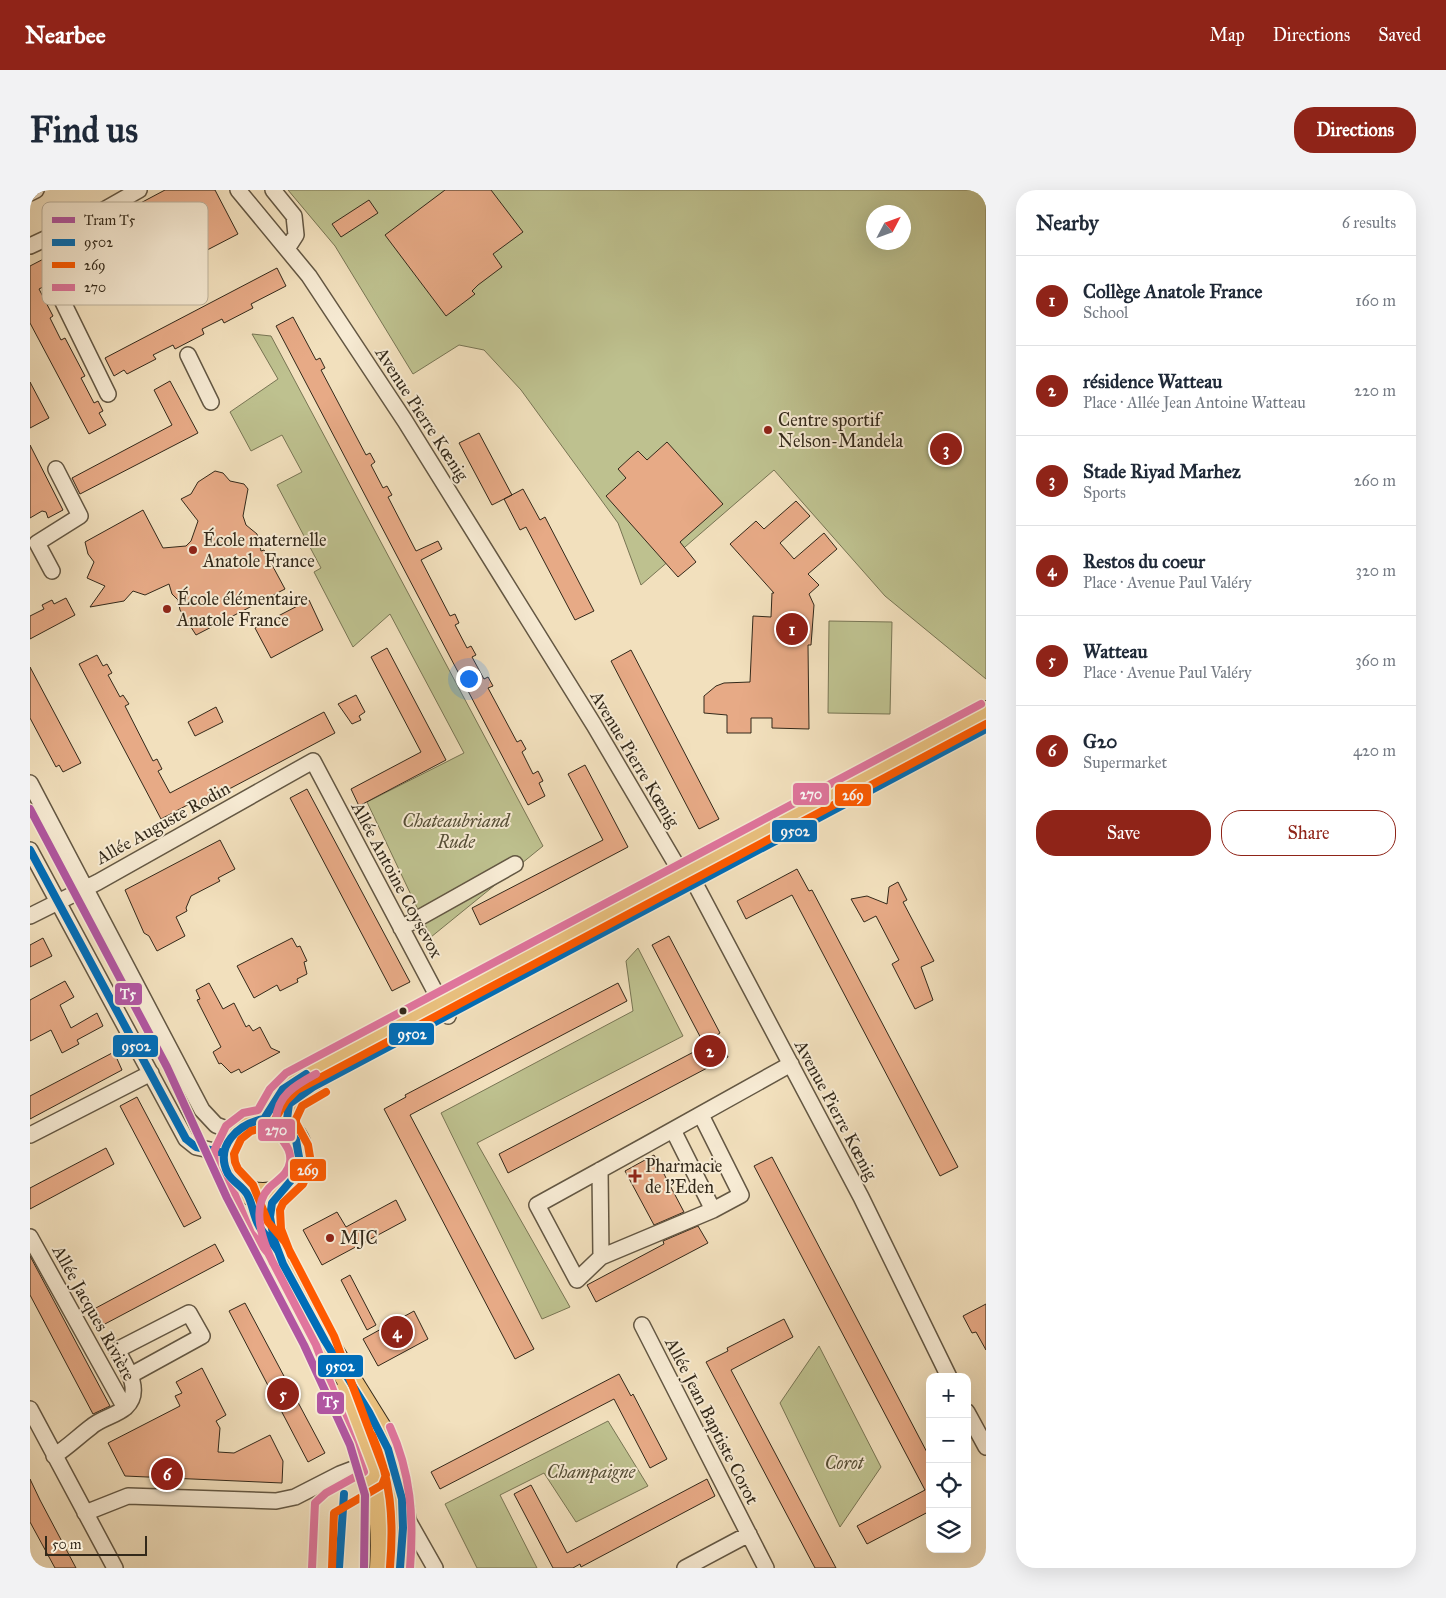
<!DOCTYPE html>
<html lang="en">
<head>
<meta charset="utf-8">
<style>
	:root { --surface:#fff; --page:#f2f2f3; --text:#1f2937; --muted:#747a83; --line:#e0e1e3; --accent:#8f2418 }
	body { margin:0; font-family:"IM FELL Great Primer",serif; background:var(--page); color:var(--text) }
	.controls { position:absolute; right:15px; bottom:15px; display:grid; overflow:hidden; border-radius:10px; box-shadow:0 5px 20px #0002 }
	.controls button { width:45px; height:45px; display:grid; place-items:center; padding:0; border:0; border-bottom:1px solid var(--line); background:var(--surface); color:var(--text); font:25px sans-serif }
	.compass { position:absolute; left:836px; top:15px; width:45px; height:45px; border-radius:50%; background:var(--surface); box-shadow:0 5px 20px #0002; rotate:49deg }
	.scale { position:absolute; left:15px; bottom:12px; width:102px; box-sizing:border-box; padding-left:5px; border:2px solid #33291a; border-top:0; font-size:14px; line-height:18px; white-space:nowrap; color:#33291a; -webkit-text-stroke:4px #f7ebd4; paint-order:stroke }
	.you { position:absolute; left:438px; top:488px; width:18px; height:18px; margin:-12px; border:4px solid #fff; border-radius:50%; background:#1a73e8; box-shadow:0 0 0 8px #1a73e833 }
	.badge { display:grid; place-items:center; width:32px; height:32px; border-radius:50%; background:var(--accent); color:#fff; font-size:16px; font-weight:700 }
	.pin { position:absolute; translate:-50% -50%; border:2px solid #fff; box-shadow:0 1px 5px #0006 }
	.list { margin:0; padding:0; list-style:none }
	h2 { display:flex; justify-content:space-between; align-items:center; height:65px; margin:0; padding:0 20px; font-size:21px }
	h2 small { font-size:16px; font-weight:400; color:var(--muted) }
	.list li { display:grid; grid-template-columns:32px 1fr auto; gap:15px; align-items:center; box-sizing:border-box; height:90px; padding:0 20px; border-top:1px solid var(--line) }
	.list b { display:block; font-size:19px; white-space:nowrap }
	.list p { margin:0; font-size:16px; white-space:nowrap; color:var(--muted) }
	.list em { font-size:16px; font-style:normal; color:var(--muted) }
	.actions { display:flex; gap:10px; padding:15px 20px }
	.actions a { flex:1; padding:11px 0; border:1px solid var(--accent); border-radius:20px; text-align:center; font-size:18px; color:var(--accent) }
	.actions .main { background:var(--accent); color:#fff }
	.icon { flex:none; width:28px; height:28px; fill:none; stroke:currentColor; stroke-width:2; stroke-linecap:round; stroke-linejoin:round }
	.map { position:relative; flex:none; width:956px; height:1378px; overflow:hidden; border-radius:20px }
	header { display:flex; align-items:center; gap:30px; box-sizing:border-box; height:70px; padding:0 25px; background:var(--accent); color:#fff }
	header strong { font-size:24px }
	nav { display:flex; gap:28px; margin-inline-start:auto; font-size:18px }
	.intro { display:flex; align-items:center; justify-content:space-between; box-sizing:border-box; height:120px; padding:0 30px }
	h1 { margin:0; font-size:35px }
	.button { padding:12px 22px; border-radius:20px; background:var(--accent); color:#fff; font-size:18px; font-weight:700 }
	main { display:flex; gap:30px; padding:0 30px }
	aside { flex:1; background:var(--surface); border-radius:20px; box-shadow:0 5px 20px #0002 }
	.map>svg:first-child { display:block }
	.green { fill:#bec18f; stroke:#787554; fill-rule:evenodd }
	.building { fill:#e7aa86; stroke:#33291a }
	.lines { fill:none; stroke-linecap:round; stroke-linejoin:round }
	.street-casing { stroke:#635743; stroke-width:18 }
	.primary-casing { stroke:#33291a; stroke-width:26 }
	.street { stroke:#f7ebd4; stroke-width:15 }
	.primary { stroke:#e9c07e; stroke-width:24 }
	.bus-1-casing { stroke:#f7ebd4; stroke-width:11 }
	.bus-2-casing { stroke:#f7ebd4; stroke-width:11 }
	.bus-3-casing { stroke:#f7ebd4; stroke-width:11 }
	.bus-1 { stroke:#006db8; stroke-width:8 }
	.bus-2 { stroke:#ff5a00; stroke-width:8 }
	.bus-3 { stroke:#e0759d; stroke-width:8 }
	.tram-1-casing { stroke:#f7ebd4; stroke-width:11 }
	.tram-1 { stroke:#b156a1; stroke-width:8 }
	.poi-dot { fill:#8f2418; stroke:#f7ebd4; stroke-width:2 }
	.bus-dot { fill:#33291a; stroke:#f7ebd4; stroke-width:2 }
	.labels { text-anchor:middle; stroke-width:4; stroke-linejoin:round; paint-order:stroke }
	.street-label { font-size:18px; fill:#33291a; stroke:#f7ebd4 }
	.poi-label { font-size:18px; fill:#33291a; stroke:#f7ebd4; text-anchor:start }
	.park-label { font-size:18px; font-style:italic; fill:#564f37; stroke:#f7ebd4 }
	.key { fill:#f7ebd4; stroke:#bcb19c; stroke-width:1 }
	.key-label { font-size:14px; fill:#33291a }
	.line-badge { stroke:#f7ebd4; stroke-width:2 }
	.badge-label { font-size:14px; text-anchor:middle; font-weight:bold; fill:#fff }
</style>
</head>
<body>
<header>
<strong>Nearbee</strong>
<nav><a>Map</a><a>Directions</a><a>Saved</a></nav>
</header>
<div class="intro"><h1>Find us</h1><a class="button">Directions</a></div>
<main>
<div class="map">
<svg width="956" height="1378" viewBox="0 0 956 1378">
	<rect width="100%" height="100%" fill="#f2e0bd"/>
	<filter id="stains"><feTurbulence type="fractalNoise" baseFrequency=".004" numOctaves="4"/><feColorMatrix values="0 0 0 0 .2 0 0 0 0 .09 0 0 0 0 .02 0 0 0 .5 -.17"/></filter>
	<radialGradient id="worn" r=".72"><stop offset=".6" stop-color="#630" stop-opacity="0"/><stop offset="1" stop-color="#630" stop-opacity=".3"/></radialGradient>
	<path class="green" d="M 258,0 L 956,0 L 956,489 L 855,406 L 744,280 L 611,395 L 588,333 L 491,200 L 454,160 L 429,155 L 383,184 L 305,56 ZM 844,22 L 874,22 L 874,52 L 844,52 Z
		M 222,144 L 241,146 L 513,656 L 401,747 L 337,612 L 434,563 L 360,424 L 323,457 L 284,382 L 291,378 L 247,295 L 272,282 L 252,245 L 221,261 L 200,222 L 248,189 Z
		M 799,431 L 862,432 L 860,524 L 798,523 Z
		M 608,758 L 653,846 L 447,953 L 540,1117 L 512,1129 L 411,923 L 603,821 L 596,771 Z
		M 789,1156 L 851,1277 L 810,1337 L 750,1213 Z
		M 578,1231 L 618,1296 L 546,1332 L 514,1283 L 470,1305 L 507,1378 L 447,1378 L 415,1314 Z"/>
	<path class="building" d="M 135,0 L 185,0 L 208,44 L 104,98 L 71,34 Z
		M 415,0 L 461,0 L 493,42 L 463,64 L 472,77 L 448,95 L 442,101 L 445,104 L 416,126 L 355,45 Z
		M 339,10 L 348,23 L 311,47 L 302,34 Z
		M 56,47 L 64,65 L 56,70 L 58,74 L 9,99 L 23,126 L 20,128 L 31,150 L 35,148 L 55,186 L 51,188 L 64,213 L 68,211 L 73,221 L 69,223 L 76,235 L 59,244 L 0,133 L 0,76 Z
		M 247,78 L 256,96 L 221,114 L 223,118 L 194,133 L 192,129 L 172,139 L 174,144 L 145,159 L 143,155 L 123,165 L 126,169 L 97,184 L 94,180 L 84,186 L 75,168 Z
		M 263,127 L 286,170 L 290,168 L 295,178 L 291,180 L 336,265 L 340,263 L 345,272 L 341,275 L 353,298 L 357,296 L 362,305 L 358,307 L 386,361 L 408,351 L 412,359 L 391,370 L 420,426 L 425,424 L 429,433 L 425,435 L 437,458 L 441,456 L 446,465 L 442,467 L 454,489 L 458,487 L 463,496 L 458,498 L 487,552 L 491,550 L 496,559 L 492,562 L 503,584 L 508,581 L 513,591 L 509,593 L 515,606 L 498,615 L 246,136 Z
		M 140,191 L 168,243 L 50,304 L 42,288 L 142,235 L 124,200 Z
		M 0,192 L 19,228 L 0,238 Z
		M 449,243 L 482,305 L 462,315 L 429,253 Z
		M 637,252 L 693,314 L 650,352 L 666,372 L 648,387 L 576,306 L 596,288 L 588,279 L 601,267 L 608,261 L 617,270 Z
		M 0,255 L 33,320 L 18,328 L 16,322 L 12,321 L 0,328 Z
		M 185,281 L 193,283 L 200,291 L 214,294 L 218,299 L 213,326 L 216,335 L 227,344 L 231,361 L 234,360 L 255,399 L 166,445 L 150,420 L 148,410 L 142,404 L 139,394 L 115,405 L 103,401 L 94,411 L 60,417 L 75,396 L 57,388 L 64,372 L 58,364 L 55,352 L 113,320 L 133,358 L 156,356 L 161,351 L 168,331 L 151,309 L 161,304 L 168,292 Z
		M 493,299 L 510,330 L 515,327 L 564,421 L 545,430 L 496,337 L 490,340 L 474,309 Z
		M 766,311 L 780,326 L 750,353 L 764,369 L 794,343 L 807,359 L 778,384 L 789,395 L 779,404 L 784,415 L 781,455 L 778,455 L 779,539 L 742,538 L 742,528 L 721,528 L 721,543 L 697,543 L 697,525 L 674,523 L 674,506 L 686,496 L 694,493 L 720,492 L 723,426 L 741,427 L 742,403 L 744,403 L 700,354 L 726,331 L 734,339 Z
		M 36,408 L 45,425 L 0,449 L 0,426 L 14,419 L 12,415 L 22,410 L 24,414 Z
		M 279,410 L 293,440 L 241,468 L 225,438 Z
		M 357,458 L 416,570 L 329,616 L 321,599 L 391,562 L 341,467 Z
		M 601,460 L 689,629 L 669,639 L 581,471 Z
		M 67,465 L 73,476 L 77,474 L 82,483 L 78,485 L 90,507 L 93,505 L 99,514 L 95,516 L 123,571 L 127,569 L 132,579 L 128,581 L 140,603 L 294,522 L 305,543 L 167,616 L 165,611 L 131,629 L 49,474 Z
		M 0,477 L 51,573 L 33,582 L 29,575 L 26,577 L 0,528 Z
		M 326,505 L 335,522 L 329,526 L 331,530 L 322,534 L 308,514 Z
		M 186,517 L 193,532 L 165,546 L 158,532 Z
		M 555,575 L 598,657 L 450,735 L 442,718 L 573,650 L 538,584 Z
		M 277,599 L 380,792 L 362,801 L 260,608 Z
		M 190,650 L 205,679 L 188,688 L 190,691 L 161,706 L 156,718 L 157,721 L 146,727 L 155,746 L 127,761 L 119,746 L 114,743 L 95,700 Z
		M 767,679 L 779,701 L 782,700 L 928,977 L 910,986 L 762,705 L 716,729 L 707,711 Z
		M 868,692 L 877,710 L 873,712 L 904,771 L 891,777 L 903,810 L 885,819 L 862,774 L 869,770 L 846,726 L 834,732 L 821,709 L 837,706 L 857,714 L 859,697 Z
		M 639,746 L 690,843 L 687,845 L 698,867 L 478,983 L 469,964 L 675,856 L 622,755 Z
		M 13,748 L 22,766 L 0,777 L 0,755 Z
		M 262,748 L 267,757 L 270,756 L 277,771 L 274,772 L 277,784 L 267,789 L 268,792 L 250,801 L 247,795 L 224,808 L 207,776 Z
		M 35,791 L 44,807 L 30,815 L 41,838 L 67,823 L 73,836 L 47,850 L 49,854 L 32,863 L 21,840 L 0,851 L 0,810 Z
		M 179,793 L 193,819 L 204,813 L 216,837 L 219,835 L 223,841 L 230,837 L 241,858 L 250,862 L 211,883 L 209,879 L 201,883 L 191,873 L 189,874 L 183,862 L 191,857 L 167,810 L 170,809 L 166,800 Z
		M 588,793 L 597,811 L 380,925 L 504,1159 L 485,1169 L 354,919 L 376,907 L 375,905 Z
		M 84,862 L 92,880 L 0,929 L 0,906 Z
		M 107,907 L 171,1028 L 154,1037 L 90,916 Z
		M 76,958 L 84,974 L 0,1019 L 0,998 Z
		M 624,965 L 654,1022 L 624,1035 L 595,981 Z
		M 742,967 L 900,1268 L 900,1321 L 837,1354 L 827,1336 L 895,1300 L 724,976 Z
		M 366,1010 L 376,1030 L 292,1075 L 273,1040 L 307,1022 L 316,1037 Z
		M 668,1036 L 678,1053 L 566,1112 L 557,1095 L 634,1054 L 633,1051 Z
		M 185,1054 L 194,1071 L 73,1135 L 64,1119 Z
		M 0,1066 L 80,1216 L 63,1224 L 0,1105 Z
		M 320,1085 L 346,1135 L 337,1140 L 311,1090 Z
		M 215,1113 L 295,1263 L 278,1272 L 199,1121 Z
		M 956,1114 L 956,1160 L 946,1142 L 942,1143 L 933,1126 Z
		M 384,1121 L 398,1149 L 348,1176 L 333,1149 Z
		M 754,1129 L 763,1147 L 701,1180 L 806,1378 L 785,1378 L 676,1172 L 698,1161 L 697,1158 Z
		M 172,1178 L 196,1225 L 186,1231 L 190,1238 L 188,1262 L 204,1263 L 240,1245 L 253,1271 L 252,1293 L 95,1286 L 78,1253 L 150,1216 L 145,1206 L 152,1203 L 146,1192 Z
		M 589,1184 L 601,1206 L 603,1204 L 637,1269 L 620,1278 L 584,1209 L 410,1299 L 401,1282 Z
		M 0,1289 L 10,1310 L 46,1378 L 25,1378 L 0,1332 Z
		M 677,1289 L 685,1306 L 551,1377 L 550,1374 L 543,1378 L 523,1378 L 484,1304 L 501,1295 L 537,1363 Z"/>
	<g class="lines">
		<defs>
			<path id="street" d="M 208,0 L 279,86 L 375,231 L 564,535 L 653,686 L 666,695
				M 243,0 L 264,26 L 266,45 L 257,59
				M 0,3 L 6,0
				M 0,56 L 58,29
				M 158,165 L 181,212
				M 78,204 L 29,104 L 78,74 L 58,29 L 109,0
				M 22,381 L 7,353 L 50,326 L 26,279
				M 0,593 L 172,920 L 186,935 L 204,942
				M 0,660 L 156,949 L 166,957 L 194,963
				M 661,686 L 831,1007 L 919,1187
				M 0,726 L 68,692 L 283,571 L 418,826
				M 371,738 L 485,674
				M 671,925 L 711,1005 L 683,1020 L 571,1067 L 547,1090 L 507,1015 C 592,968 676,922 761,874
				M 643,940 L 683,1020
				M 0,945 L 121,883
				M 570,980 L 571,1067
				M 0,1047 L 95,1218
				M 612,1135 L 736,1378
				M 0,1219 L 85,1378
				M 937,1222 L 956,1257
				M 24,1266 C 38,1257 49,1246 61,1237 C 71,1228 86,1226 96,1217 C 113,1201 96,1176 87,1160 L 159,1123 L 172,1146 L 101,1185
				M 55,1323 L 98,1306 L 246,1311 L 265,1307 L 310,1284 L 347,1270
				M 375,1325 L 405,1378
				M 655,1378 L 719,1344"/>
			<path id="primary" d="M 234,929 L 248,905 L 261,892 L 956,523
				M195 967a38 38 0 1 1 76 0a38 38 0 1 1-76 0Z
				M 256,937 L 259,914 L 277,900
				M 248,1002 L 240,1019 L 246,1057 L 295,1151 L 351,1241 L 365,1275 L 370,1298 L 374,1332 L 370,1378
				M 315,1204 C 340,1268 357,1307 352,1378"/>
		</defs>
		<use href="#street" class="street-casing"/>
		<use href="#primary" class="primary-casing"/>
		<use href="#street" class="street"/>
		<use href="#primary" class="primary"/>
		<defs>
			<path id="bus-1" d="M 0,660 L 156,949 L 166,957 L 194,963
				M 248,1061 C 243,1052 234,1045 229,1036 C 223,1026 223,1014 217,1004 C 212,996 203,992 198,984 C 184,956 208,934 234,929 L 253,899 L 276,884
				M 309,1378 L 314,1304
				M 370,1378 L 373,1338 L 372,1309 L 358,1259 L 339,1222 L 295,1151 L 253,1074 L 244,1050 L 240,1027 L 242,1013 L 264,987 L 270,973 L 266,950 L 256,937 L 259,914 L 283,897 L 956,539"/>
			<path id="bus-2" d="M 261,1065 L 251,1039 L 250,1020 L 253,1013 L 273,994 L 277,984 L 280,967 L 278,955 L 266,933 L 266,929 L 272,916 L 296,902
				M 342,1245 C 361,1288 364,1330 360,1377
				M 302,1378 L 304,1323 L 352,1295 L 356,1285 L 304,1146 L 255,1052 L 238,1032 L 223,995 L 208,979 L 205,972 L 204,964 L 211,949 L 221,941 L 241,936 L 256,911 L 267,900 L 956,534"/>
			<path id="bus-3" d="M 243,1073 C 233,1052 220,1018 239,998 C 248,989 258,985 260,972 C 262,958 252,952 247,941 C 245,938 246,934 246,930 C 247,905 266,895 286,884
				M 360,1237 C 381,1283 384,1328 380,1378
				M 282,1378 L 285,1313 L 296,1303 L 334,1282 L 286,1155 L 238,1063 L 221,1043 L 205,1005 L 191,989 L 185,977 L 184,961 L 196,936 L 213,923 L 228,920 L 240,899 L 256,883 L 951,514"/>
		</defs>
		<use href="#bus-1" class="bus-1-casing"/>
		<use href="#bus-2" class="bus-2-casing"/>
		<use href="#bus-3" class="bus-3-casing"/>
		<use href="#bus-1" class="bus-1"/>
		<use href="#bus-2" class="bus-2"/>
		<use href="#bus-3" class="bus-3"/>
		<defs>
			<path id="tram-1" d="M 0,619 L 137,877 L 197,1008 L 274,1155 L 320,1255 L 335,1305 L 334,1378"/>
		</defs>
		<use href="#tram-1" class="tram-1-casing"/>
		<use href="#tram-1" class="tram-1"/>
	</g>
	<g class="poi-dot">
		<circle cx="738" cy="240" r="5"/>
		<circle cx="163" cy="360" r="5"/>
		<circle cx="137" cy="419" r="5"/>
		<path d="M602.5 978.5h5v5h5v5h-5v5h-5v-5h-5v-5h5z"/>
		<circle cx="300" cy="1048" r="5"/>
	</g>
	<circle class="bus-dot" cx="373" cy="821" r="4.5"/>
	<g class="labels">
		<g class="street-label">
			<text transform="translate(392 224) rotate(57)" y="6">Avenue Pierre Kœnig</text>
			<text transform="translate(605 569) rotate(59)" y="6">Avenue Pierre Kœnig</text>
			<text transform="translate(133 633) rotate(-29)" y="6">Allée Auguste Rodin</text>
			<text transform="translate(367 690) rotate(62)" y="6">Allée Antoine Coysevox</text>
			<text transform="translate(806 920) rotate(62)" y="6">Avenue Pierre Kœnig</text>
			<text transform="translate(64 1123) rotate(61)" y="6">Allée Jacques Rivière</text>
			<text transform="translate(682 1231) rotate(63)" y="6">Allée Jean Baptiste Corot</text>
		</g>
		<g class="poi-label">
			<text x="748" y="236">Centre sportif<tspan x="748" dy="21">Nelson-Mandela</tspan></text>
			<text x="173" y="356">École maternelle<tspan x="173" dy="21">Anatole France</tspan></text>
			<text x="147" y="415">École élémentaire<tspan x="147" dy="21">Anatole France</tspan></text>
			<text x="615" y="982">Pharmacie<tspan x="615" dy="21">de l'Eden</tspan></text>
			<text x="310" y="1054">MJC</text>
		</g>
		<g class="park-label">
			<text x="426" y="637">Chateaubriand<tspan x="426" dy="21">Rude</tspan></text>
			<text x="814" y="1279">Corot</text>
			<text x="561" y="1288">Champaigne</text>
		</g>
	</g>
	<rect x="12" y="12" width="166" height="103" rx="8" class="key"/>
	<rect x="22" y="27" width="23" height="6" fill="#b156a1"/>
	<rect x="22" y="49" width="23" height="7" fill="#006db8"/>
	<rect x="22" y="72" width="23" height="6" fill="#ff5a00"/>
	<rect x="22" y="94" width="23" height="7" fill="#e0759d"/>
	<g class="key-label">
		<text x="54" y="35">Tram T5</text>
		<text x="54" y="57">9502</text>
		<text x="54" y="80">269</text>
		<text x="54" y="102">270</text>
	</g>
	<g class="line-badge">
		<rect x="762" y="592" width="38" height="24" rx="5" fill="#e0759d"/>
		<rect x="804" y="593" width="38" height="24" rx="5" fill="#ff5a00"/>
		<rect x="741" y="629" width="47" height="24" rx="5" fill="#006db8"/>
		<rect x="84" y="792" width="29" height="24" rx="5" fill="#b156a1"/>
		<rect x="358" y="832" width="47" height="24" rx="5" fill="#006db8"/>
		<rect x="82" y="844" width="47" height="24" rx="5" fill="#006db8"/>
		<rect x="227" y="928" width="39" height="24" rx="5" fill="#e0759d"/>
		<rect x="259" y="968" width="38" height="24" rx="5" fill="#ff5a00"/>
		<rect x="287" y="1164" width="47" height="24" rx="5" fill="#006db8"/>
		<rect x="286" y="1201" width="29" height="24" rx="5" fill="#b156a1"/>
	</g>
	<g class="badge-label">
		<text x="781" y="609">270</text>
		<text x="823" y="610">269</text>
		<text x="765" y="646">9502</text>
		<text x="98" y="809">T5</text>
		<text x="382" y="849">9502</text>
		<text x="106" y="861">9502</text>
		<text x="246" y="945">270</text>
		<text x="278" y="985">269</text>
		<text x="310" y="1181">9502</text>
		<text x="301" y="1217">T5</text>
	</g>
	<rect width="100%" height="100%" filter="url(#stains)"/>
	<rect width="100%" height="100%" fill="url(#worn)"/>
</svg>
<div class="controls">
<button>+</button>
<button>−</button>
<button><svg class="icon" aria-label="locate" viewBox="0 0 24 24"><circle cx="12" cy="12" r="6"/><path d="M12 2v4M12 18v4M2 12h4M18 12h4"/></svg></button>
<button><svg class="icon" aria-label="layers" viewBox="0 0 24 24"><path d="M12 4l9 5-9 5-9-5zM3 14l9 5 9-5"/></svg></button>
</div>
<svg class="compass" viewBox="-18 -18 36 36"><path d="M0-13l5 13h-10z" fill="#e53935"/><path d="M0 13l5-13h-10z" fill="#747a83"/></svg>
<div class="scale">50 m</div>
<div class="you"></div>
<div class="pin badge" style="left:762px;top:439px">1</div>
<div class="pin badge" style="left:680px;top:861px">2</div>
<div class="pin badge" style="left:916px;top:259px">3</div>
<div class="pin badge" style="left:367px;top:1142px">4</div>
<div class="pin badge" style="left:253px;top:1204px">5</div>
<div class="pin badge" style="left:137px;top:1284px">6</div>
</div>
<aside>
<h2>Nearby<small>6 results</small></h2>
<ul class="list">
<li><span class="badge">1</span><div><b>Collège Anatole France</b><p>School</p></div><em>160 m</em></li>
<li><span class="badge">2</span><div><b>résidence Watteau</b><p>Place · Allée Jean Antoine Watteau</p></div><em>220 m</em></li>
<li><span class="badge">3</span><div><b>Stade Riyad Marhez</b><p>Sports</p></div><em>260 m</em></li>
<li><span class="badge">4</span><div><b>Restos du coeur</b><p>Place · Avenue Paul Valéry</p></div><em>320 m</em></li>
<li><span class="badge">5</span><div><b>Watteau</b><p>Place · Avenue Paul Valéry</p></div><em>360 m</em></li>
<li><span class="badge">6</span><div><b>G20</b><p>Supermarket</p></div><em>420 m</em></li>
</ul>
<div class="actions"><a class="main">Save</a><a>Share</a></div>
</aside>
</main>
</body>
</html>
